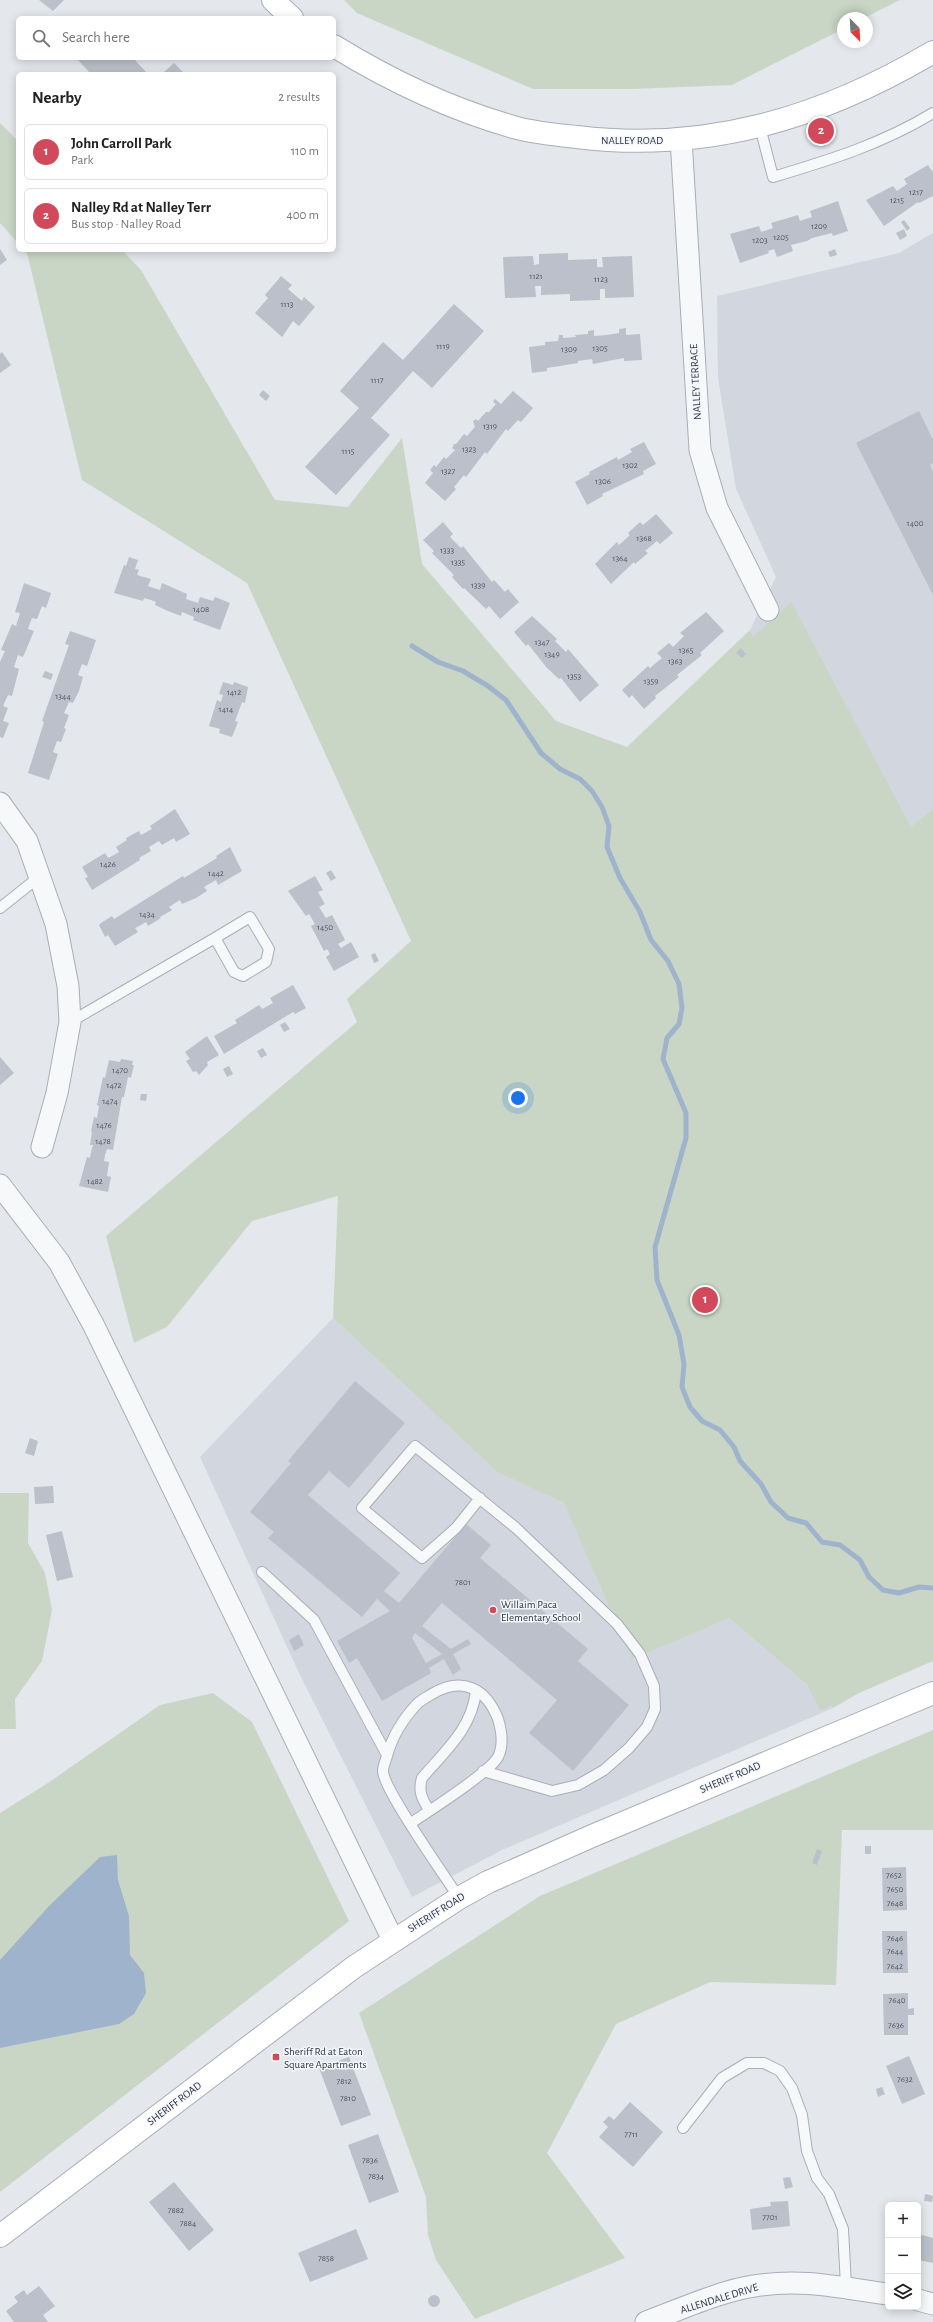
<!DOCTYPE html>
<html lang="en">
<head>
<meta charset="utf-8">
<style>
	:root { --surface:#fff; --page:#f2f2f2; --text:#222; --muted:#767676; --line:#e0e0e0; --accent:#d1495b }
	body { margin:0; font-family:"Alegreya Sans",sans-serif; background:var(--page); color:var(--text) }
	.controls { position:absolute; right:12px; bottom:12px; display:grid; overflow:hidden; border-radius:6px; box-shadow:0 2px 10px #0003 }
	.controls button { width:36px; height:36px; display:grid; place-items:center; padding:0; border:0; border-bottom:1px solid var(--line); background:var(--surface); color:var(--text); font:20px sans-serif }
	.compass { position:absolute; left:837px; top:12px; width:36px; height:36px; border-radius:50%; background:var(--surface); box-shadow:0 2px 10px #0003; rotate:156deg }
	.you { position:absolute; left:518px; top:1098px; width:14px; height:14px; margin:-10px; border:3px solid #fff; border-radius:50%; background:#1a73e8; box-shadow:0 0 0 6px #1a73e833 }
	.badge { display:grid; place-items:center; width:26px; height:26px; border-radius:50%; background:var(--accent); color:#fff; font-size:13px; font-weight:700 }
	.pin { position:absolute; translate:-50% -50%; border:2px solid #fff; box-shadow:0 1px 4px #0006 }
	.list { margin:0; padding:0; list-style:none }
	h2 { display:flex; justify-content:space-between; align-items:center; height:52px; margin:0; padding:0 16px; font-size:17px }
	h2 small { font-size:13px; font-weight:400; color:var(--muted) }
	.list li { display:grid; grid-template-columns:26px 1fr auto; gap:12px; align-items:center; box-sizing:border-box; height:56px; margin:0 8px 8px; padding:0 8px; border:1px solid var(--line); border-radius:6px }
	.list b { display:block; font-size:15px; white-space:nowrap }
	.list p { margin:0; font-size:13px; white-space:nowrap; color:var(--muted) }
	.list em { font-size:13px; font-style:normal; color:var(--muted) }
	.icon { flex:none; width:22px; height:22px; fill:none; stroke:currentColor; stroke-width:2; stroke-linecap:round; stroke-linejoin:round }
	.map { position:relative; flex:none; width:933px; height:2322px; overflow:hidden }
	.search { position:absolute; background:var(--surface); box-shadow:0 2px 10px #0003; left:16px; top:16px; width:320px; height:44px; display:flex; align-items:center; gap:10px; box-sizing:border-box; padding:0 14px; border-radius:6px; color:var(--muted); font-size:15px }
	.panel { position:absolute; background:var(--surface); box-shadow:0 2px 10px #0003; left:16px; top:72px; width:320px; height:180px; border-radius:6px }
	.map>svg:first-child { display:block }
	.built { fill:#d2d6de }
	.green { fill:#c9d6c5 }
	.water { fill:#9fb4cc }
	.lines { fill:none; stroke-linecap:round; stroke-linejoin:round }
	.stream { stroke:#9fb4cc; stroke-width:5 }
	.building { fill:#bbc0ca; fill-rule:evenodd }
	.lane-casing { stroke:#a9aeb7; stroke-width:12 }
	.street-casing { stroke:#a9aeb7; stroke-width:23 }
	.secondary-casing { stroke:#a9aeb7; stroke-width:24 }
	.lane { stroke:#f7f8fa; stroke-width:10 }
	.street { stroke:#f7f8fa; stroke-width:21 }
	.secondary { stroke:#fff; stroke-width:22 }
	.poi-dot { fill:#d1495b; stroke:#f4f6f9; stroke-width:1.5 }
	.labels { text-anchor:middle; stroke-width:3; stroke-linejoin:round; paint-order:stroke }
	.number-label { font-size:9px; fill:#4f5766 }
	.street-label { font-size:11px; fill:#2b3445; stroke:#f4f6f9 }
	.poi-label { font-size:11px; fill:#2b3445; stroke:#f4f6f9; text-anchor:start }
</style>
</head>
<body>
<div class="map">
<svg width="933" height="2322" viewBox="0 0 933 2322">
	<rect width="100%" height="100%" fill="#e4e7ec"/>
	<path class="built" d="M 933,233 L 933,967 L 811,794 L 750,630 L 776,577 L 736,489 L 718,378 L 717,296 L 899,253 Z
		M 333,1318 L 497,1472 L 632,1534 L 833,1708 L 502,1850 L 412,1897 L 299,1673 L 200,1457 Z"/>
	<path class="green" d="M 344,0 L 900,0 L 864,18 L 843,18 L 843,29 L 732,85 L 632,89 L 533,89 L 357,13 Z
		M 0,123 L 18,141 L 18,243 L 0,223 Z
		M 24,250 L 122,250 L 141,270 L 275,500 L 348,507 L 402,438 L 422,564 L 556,721 L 627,747 L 750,630 L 753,637 L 791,602 L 911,827 L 933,809 L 933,1661 L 859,1693 L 833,1708 L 831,1706 L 820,1710 L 808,1686 L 729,1618 L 632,1659 L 564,1503 L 497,1472 L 333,1318 L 338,1196 L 252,1221 L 167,1327 L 134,1343 L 106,1236 L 357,1022 L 347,999 L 411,941 L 247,583 L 82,480 L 27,253 Z
		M 0,1493 L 29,1493 L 28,1543 L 45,1573 L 52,1610 L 42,1661 L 15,1699 L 16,1729 L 0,1729 Z
		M 213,1693 L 252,1722 L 349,1921 L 0,2192 L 0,1813 L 48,1783 L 160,1705 Z
		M 933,1730 L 933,1830 L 842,1830 L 836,1985 L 710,1982 L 616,2024 L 547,2153 L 625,2258 L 475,2319 L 436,2260 L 428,2235 L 426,2197 L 359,2013 L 540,1896 Z"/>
	<path class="water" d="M 117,1855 L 118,1880 L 129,1916 L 130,1955 L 144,1973 L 146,1993 L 134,2014 L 119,2024 L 0,2048 L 0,1960 L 50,1905 L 100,1857 Z"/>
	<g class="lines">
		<path class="stream" d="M 412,646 L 438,662 L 463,671 L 488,686 L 506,700 L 541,753 L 560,769 L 580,779 L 592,791 L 602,807 L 609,826 L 607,847 L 620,878 L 640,912 L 651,940 L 668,961 L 679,984 L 682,1008 L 679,1024 L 667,1038 L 663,1059 L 686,1113 L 686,1138 L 655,1247 L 657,1280 L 679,1335 L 684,1364 L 682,1387 L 690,1407 L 702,1421 L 720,1430 L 734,1447 L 740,1461 L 761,1484 L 771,1502 L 788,1518 L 806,1523 L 822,1542 L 840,1545 L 860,1560 L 869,1577 L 883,1590 L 899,1593 L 919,1587 L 933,1588"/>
	</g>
	<path class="building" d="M 39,0 L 64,0 L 53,11 Z
		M 76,58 L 133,58 L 148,74 L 91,74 Z
		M 174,63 L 185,74 L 162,74 Z
		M 928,165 L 932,171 L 933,170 L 933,196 L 919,203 L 918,202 L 884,226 L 866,200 L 893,186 L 897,191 L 907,184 L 904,179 Z
		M 838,201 L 848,231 L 833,236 L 832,233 L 812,238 L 807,241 L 791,245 L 793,251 L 777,257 L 774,249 L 768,251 L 769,253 L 740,263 L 730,234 L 759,226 L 761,232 L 773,228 L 771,223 L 798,215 L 800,221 L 812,217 L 810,211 Z
		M 904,220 L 910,228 L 907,231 L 901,222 Z
		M 904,229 L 907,236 L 900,240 L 896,233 Z
		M 0,249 L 7,260 L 0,265 Z
		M 835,249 L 837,255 L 830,257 L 828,252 Z
		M 568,253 L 568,260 L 597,259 L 597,267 L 603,267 L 602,257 L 632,256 L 634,297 L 605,298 L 605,289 L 600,289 L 600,300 L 570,301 L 570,294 L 541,295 L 541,286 L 535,286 L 536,297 L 505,298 L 503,257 L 533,256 L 534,265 L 539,264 L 539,254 Z
		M 281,276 L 292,285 L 288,289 L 302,301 L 304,297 L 315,307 L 299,326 L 293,321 L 282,337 L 255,313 L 268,298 L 265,295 Z
		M 454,304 L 484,331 L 432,388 L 413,371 L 371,418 L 390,435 L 336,495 L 305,467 L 359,408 L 340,391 L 383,342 L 403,360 Z
		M 626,328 L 626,335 L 640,334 L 642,360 L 624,361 L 624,358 L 593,364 L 592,359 L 578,361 L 578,363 L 547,368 L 547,371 L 532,373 L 529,347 L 545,345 L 545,342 L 558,341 L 559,335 L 563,335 L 563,338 L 576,337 L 575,335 L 588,334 L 588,331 L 594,330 L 594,336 L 607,335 L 619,333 L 619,329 Z
		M 2,352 L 11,365 L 0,373 L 0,354 Z
		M 263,390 L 270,396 L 266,401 L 259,395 Z
		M 513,391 L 533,408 L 521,422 L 518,420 L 508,431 L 506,429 L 487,454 L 485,452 L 466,477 L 464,475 L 454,487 L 456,489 L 445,501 L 425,483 L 433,473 L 430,470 L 434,465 L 436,467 L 444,457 L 446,459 L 455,450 L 452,448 L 454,445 L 452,444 L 456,444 L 464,434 L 467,436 L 475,427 L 473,421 L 476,419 L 478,421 L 486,412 L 489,412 L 496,404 L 493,402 L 495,399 L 501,404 Z
		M 919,411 L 933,440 L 933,463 L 930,465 L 933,471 L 933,595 L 856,443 Z
		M 644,442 L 656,464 L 643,471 L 644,474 L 602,494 L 603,496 L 587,505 L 575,482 L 590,474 L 589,472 L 617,457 L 618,460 L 632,452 L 630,449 Z
		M 656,514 L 673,533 L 660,544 L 657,541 L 645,551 L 648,553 L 635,564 L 634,562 L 611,584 L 595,564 L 617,542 L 619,545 L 630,535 L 628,533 L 640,522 L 643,525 Z
		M 443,522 L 453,534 L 450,537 L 461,548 L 463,546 L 492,582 L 494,580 L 505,592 L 508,589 L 519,602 L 500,619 L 489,606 L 486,609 L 464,588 L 463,589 L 452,577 L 454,575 L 432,553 L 434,551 L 423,540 Z
		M 129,557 L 138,560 L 135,569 L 139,570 L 137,575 L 151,579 L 148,586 L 160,590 L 162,583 L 187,594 L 186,599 L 198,603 L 200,597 L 213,601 L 215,597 L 230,603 L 220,630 L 193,620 L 194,617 L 189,615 L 182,612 L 181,616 L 168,611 L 155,605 L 156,602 L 151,600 L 144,598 L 143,601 L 114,593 L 124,565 L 126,566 Z
		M 24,583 L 51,593 L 46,608 L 42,606 L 37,619 L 32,618 L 28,629 L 34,631 L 23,657 L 18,655 L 14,667 L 19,669 L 12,696 L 8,695 L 3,706 L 8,708 L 3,721 L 9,723 L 3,738 L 0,737 L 0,662 L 5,651 L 1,650 L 12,624 L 16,626 L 20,613 L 15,612 Z
		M 706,612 L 724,631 L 700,653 L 702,655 L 677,675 L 679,677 L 655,696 L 656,698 L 644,709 L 632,695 L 629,698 L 622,690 L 648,666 L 650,668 L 662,658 L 657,653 L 669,643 L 673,647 L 684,636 L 680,633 Z
		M 532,616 L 557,639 L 555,641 L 566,652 L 568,649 L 599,685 L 580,702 L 561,678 L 559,679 L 547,668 L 528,644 L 526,646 L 514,632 Z
		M 70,631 L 96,640 L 87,666 L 82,664 L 78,675 L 83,677 L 79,691 L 73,703 L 69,702 L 64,713 L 69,715 L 64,728 L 66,729 L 61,742 L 57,741 L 53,752 L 58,754 L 49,780 L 28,773 L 44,722 L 42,721 L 69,645 L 65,644 Z
		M 741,648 L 746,654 L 742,658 L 736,653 Z
		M 45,671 L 53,674 L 51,680 L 42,677 Z
		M 223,682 L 233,685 L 234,682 L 248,687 L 245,703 L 242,702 L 241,705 L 235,721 L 238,722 L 232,737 L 219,733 L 220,729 L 209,726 L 217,700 L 221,702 L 223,695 L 219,694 Z
		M 175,809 L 190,834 L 176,842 L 174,838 L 162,845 L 159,841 L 149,847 L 151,851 L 139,858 L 140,860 L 92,890 L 85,878 L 88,877 L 82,867 L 105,853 L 108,858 L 114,855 L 119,852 L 116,847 L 127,840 L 126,838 L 139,831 L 141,835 L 152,829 L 150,826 Z
		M 230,847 L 242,871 L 218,885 L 216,880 L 204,887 L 207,891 L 196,898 L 182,904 L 180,900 L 169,907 L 172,910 L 160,917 L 161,918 L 148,926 L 146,922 L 141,925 L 135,928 L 138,932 L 115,946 L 108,935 L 105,937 L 99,925 L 101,923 L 112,916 L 114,919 L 183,876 L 184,878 L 217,858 L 216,856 Z
		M 331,870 L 336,878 L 331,881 L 326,873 Z
		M 315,876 L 323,890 L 318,892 L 325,904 L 319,907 L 326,918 L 332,915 L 345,940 L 338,944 L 341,948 L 351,942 L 359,957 L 334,971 L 326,957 L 330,954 L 327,949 L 324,951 L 311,926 L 315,924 L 309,914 L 306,916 L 288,891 Z
		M 375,953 L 379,961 L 374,963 L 371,955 Z
		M 293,985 L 306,1008 L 295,1014 L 293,1012 L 224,1054 L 214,1036 L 237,1023 L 235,1020 L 259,1005 L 262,1009 L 273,1003 L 270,998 Z
		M 285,1022 L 290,1029 L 284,1032 L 280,1025 Z
		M 207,1036 L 219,1055 L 207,1062 L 208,1065 L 199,1075 L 196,1071 L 193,1072 L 186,1061 L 190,1059 L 185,1052 Z
		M 263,1048 L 267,1055 L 261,1058 L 257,1051 Z
		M 0,1057 L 14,1073 L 0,1085 Z
		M 121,1059 L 133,1061 L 132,1065 L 134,1065 L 131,1078 L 128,1077 L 124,1097 L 122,1097 L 113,1150 L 107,1149 L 105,1155 L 104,1161 L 109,1162 L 107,1176 L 111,1177 L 108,1192 L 79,1186 L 87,1157 L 90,1158 L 91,1152 L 93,1145 L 90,1145 L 92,1132 L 91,1131 L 94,1117 L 97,1118 L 99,1106 L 97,1105 L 103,1077 L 105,1078 L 109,1060 L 120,1062 Z
		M 229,1066 L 233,1074 L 227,1077 L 223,1069 Z
		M 141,1094 L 147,1094 L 146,1101 L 140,1100 Z
		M 355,1381 L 405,1423 L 349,1488 L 329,1471 L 308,1495 L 400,1573 L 384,1591 L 399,1603 L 466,1524 L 491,1545 L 480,1558 L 588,1649 L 578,1661 L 629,1705 L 573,1771 L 529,1733 L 557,1700 L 442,1603 L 422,1626 L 451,1649 L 468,1639 L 471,1644 L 453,1654 L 461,1669 L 453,1675 L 444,1659 L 429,1668 L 431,1673 L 382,1701 L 357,1658 L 349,1663 L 337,1641 L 390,1611 L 377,1599 L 362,1617 L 268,1538 L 274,1532 L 250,1512 L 291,1463 L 288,1461 ZM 415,1633 L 442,1654 L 426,1663 L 412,1638 Z
		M 30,1438 L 38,1441 L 34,1456 L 25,1453 Z
		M 53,1486 L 54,1503 L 35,1504 L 34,1487 Z
		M 62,1531 L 73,1577 L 57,1581 L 46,1535 Z
		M 299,1634 L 304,1645 L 294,1651 L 289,1640 Z
		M 865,1846 L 871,1846 L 871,1854 L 865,1854 Z
		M 817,1849 L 822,1851 L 817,1865 L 812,1863 Z
		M 906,1867 L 907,1910 L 883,1911 L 882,1868 Z
		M 882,1931 L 907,1931 L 908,1973 L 883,1973 Z
		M 908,1993 L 908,2009 L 914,2008 L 914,2015 L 908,2015 L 908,2035 L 884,2035 L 883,1994 Z
		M 909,2056 L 925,2094 L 902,2104 L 886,2066 Z
		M 349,2057 L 371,2115 L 341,2126 L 319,2068 Z
		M 882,2087 L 885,2094 L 878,2097 L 876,2089 Z
		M 630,2102 L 663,2132 L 633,2167 L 599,2137 L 608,2127 L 603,2122 L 609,2116 L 614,2120 Z
		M 378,2134 L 399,2192 L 369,2203 L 348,2145 Z
		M 790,2177 L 793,2187 L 785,2189 L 783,2178 Z
		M 174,2182 L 214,2230 L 189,2251 L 149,2202 Z
		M 925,2194 L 933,2196 L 932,2202 L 924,2201 Z
		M 788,2201 L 790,2226 L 752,2230 L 750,2209 L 771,2206 L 770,2202 Z
		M 356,2229 L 368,2259 L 310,2282 L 298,2253 Z
		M 918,2234 L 933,2238 L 933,2263 L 918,2260 Z
		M 39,2286 L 55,2306 L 43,2315 L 48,2322 L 14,2322 L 6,2311 L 18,2302 L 14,2297 L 24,2290 L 27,2295 Z
		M428 2301a6 6 0 1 1 12 0a6 6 0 1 1-12 0Z"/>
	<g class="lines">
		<defs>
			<path id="lane" d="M 760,127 L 773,177 C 830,160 882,144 933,113
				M 0,908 L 39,877
				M 250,917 L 269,949 L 266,962 L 243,976 L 234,972 L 215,938 Z
				M 70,1022 L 215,938
				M 480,1498 L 456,1528 L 422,1558 L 362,1508 L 415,1446 L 516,1528 L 617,1624 L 640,1654 L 654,1686 L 655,1709 L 647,1727 L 629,1748 L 604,1770 L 578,1785 L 552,1791 L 483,1771
				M 262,1572 L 314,1620 L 387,1755
				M 429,1810 C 422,1799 418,1791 422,1778 C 446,1750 472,1728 476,1691
				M 411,1823 C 429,1811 489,1773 498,1757 C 504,1745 502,1732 498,1719 C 486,1688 462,1676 432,1694 C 427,1697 421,1700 417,1704 C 403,1719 392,1737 387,1756 C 386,1760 383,1766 383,1771 C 383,1789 445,1876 459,1898
				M 683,2128 L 722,2078 L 747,2063 L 764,2063 L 780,2071 L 792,2088 L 802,2115 L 807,2151 L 817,2178 L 829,2194 L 843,2229 L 846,2286"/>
			<path id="street" d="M 681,139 L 700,450 L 717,508 L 768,610
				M 0,803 L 27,841 L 56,924 L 68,986 L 70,1022 L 57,1093 L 42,1147
				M 0,1185 L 59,1262 L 93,1324 L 393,1940
				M 918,2300 L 933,2304
				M 646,2322 C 679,2310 720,2291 754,2286 C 803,2278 841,2288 888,2294"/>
			<path id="secondary" d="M 273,0 L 292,18
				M 334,46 C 391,81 452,110 517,128 C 536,133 557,135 577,137 C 706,153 822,118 933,52
				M 0,2236 L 354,1967 L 459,1898 L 488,1882 L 592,1836 L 933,1693"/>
		</defs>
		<use href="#lane" class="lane-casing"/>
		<use href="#street" class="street-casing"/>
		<use href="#secondary" class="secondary-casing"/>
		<use href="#lane" class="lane"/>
		<use href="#street" class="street"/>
		<use href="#secondary" class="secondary"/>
	</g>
	<g class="poi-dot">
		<circle cx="493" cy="1610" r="4"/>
		<rect x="272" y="2053" width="8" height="8" rx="2"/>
	</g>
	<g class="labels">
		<g class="number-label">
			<text x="916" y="195">1217</text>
			<text x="897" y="203">1215</text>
			<text x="819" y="229">1209</text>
			<text x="781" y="240">1205</text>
			<text x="760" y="243">1203</text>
			<text x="536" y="279">1121</text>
			<text x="601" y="282">1123</text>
			<text x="287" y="307">1113</text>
			<text x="443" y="349">1119</text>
			<text x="600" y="351">1305</text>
			<text x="569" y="352">1309</text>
			<text x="377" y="383">1117</text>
			<text x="490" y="429">1319</text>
			<text x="469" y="452">1323</text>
			<text x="348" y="454">1115</text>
			<text x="630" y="468">1302</text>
			<text x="448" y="474">1327</text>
			<text x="603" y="484">1306</text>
			<text x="915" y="526">1400</text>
			<text x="644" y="541">1368</text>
			<text x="447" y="553">1333</text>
			<text x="620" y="561">1364</text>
			<text x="458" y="565">1335</text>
			<text x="478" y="588">1339</text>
			<text x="201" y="612">1408</text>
			<text x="542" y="645">1347</text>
			<text x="686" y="653">1365</text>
			<text x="552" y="657">1349</text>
			<text x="675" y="664">1363</text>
			<text x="574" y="679">1353</text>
			<text x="651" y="684">1359</text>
			<text x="234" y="695">1412</text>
			<text x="63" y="699">1344</text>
			<text x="226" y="712">1414</text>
			<text x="108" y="867">1426</text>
			<text x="216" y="876">1442</text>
			<text x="147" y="917">1434</text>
			<text x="325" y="930">1450</text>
			<text x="120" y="1073">1470</text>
			<text x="114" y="1088">1472</text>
			<text x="110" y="1104">1474</text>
			<text x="104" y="1128">1476</text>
			<text x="103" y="1144">1478</text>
			<text x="95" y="1184">1482</text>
			<text x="463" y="1585">7801</text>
			<text x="894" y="1878">7652</text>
			<text x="895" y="1892">7650</text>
			<text x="895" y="1906">7648</text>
			<text x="895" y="1941">7646</text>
			<text x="895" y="1954">7644</text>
			<text x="895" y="1969">7642</text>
			<text x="897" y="2003">7640</text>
			<text x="896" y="2028">7636</text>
			<text x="905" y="2082">7632</text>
			<text x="344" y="2084">7812</text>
			<text x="348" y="2101">7810</text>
			<text x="631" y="2137">7711</text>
			<text x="370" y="2163">7836</text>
			<text x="376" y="2179">7834</text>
			<text x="176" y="2213">7882</text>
			<text x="770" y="2220">7701</text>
			<text x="188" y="2226">7884</text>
			<text x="326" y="2261">7858</text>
		</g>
		<g class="street-label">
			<text x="632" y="144">NALLEY ROAD</text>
			<text transform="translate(695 382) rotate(-93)" y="4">NALLEY TERRACE</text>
			<text transform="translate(730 1777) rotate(-23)" y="4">SHERIFF ROAD</text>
			<text transform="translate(436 1912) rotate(-32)" y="4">SHERIFF ROAD</text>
			<text transform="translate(174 2103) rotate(-37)" y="4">SHERIFF ROAD</text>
			<text transform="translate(719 2298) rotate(-17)" y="4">ALLENDALE DRIVE</text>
		</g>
		<g class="poi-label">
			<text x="501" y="1608">Willaim Paca<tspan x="501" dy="13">Elementary School</tspan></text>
			<text x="284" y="2055">Sheriff Rd at Eaton<tspan x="284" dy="13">Square Apartments</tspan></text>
		</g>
	</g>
</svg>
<div class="controls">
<button>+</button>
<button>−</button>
<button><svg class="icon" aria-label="layers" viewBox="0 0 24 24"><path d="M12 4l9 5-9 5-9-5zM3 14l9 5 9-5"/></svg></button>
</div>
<svg class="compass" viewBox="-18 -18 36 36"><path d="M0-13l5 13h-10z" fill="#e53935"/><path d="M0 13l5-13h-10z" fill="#767676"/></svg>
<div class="you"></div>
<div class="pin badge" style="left:705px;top:1300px">1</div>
<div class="pin badge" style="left:821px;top:131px">2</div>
<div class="search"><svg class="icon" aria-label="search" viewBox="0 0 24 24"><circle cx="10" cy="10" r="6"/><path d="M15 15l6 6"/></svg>Search here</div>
<section class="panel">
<h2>Nearby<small>2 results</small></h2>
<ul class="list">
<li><span class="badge">1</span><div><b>John Carroll Park</b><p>Park</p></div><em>110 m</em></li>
<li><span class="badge">2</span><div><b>Nalley Rd at Nalley Terr</b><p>Bus stop · Nalley Road</p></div><em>400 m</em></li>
</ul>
</section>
</div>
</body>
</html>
